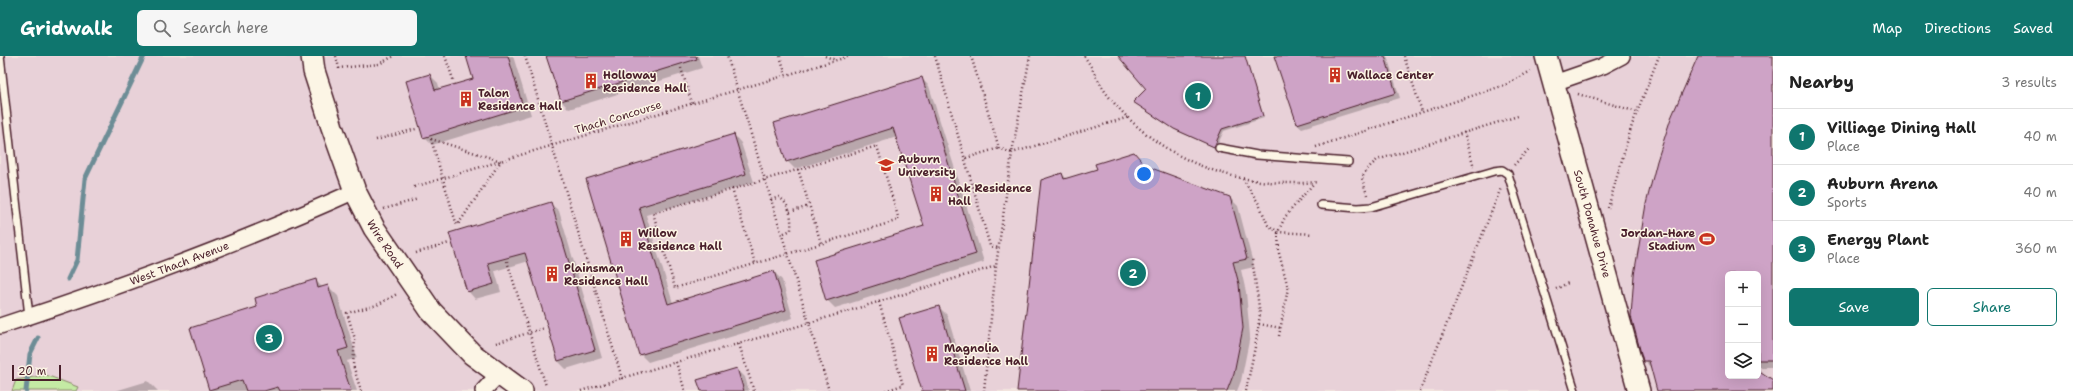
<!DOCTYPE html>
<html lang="en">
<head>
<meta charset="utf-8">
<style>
	:root { --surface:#fff; --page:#f6f6f6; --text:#222; --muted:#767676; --line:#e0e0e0; --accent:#0f766e }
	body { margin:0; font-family:"Shantell Sans",sans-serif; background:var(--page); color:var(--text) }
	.controls { position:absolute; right:12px; bottom:12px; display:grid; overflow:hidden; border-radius:6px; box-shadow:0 4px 16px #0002 }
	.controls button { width:36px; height:36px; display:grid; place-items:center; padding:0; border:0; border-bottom:1px solid var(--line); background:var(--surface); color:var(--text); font:20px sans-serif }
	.scale { position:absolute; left:12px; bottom:10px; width:49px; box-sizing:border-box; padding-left:4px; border:2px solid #4a1f2b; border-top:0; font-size:11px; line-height:14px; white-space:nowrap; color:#4a1f2b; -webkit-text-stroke:3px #fcf5e5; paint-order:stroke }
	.you { position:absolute; left:1144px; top:118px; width:14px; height:14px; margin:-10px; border:3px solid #fff; border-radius:50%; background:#1a73e8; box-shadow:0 0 0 6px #1a73e833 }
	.badge { display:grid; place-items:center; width:26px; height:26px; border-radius:50%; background:var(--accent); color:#fff; font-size:13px; font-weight:700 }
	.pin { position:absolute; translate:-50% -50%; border:2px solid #fff; box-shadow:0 1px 4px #0006 }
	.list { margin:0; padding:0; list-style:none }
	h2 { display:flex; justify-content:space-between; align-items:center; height:52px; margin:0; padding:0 16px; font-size:17px }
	h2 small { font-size:13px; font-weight:400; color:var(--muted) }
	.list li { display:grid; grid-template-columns:26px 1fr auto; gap:12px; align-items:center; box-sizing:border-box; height:56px; padding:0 16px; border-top:1px solid var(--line) }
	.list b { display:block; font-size:15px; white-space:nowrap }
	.list p { margin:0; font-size:13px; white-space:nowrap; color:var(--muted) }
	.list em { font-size:13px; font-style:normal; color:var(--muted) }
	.actions { display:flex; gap:8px; padding:12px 16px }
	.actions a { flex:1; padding:9px 0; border:1px solid var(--accent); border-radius:6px; text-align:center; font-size:14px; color:var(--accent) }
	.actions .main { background:var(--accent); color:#fff }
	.icon { flex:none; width:22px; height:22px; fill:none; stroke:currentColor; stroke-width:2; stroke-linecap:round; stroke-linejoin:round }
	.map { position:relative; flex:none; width:1773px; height:335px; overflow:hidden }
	header { display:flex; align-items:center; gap:24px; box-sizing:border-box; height:56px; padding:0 20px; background:var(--accent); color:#fff }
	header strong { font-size:19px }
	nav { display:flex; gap:22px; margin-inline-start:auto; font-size:14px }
	.search { width:280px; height:36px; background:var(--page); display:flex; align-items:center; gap:10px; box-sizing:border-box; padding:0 14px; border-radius:6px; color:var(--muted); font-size:15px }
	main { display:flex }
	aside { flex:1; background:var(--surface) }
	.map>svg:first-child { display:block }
	.built { fill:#e8d1d8; fill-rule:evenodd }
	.green { fill:#c4eaa4; stroke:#878468 }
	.shadow { fill:#0003 }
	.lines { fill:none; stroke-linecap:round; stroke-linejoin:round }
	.stream { stroke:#6d8d96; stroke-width:5 }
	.building { fill:#cea3c6; stroke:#4a1f2b }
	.lane-casing { stroke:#4a1f2b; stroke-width:10 }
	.street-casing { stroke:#4a1f2b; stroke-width:18 }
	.secondary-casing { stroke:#4a1f2b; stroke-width:24 }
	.path { stroke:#4a1f2b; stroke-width:2.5; stroke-dasharray:1 3; stroke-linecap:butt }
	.lane { stroke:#fcf5e5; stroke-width:7 }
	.street { stroke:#fcf5e5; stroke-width:15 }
	.secondary { stroke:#fcf5e5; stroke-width:21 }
	.labels { text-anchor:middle; stroke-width:3; stroke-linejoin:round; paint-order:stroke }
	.poi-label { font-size:11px; font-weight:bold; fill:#4a1f2b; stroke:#fcf5e5; text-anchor:start }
	.street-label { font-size:11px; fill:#4a1f2b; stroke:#fcf5e5 }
</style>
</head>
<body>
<header>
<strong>Gridwalk</strong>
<div class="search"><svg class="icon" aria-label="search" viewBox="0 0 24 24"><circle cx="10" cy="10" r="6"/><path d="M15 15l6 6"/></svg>Search here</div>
<nav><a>Map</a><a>Directions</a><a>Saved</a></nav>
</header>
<main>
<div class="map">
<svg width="1773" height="335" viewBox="0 0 1773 335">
	<rect width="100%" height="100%" fill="#f3e5df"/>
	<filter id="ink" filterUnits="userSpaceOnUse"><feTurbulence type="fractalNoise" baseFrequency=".025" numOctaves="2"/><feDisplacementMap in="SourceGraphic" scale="8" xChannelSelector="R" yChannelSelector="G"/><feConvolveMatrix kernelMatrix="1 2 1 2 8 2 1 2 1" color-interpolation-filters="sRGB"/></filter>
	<g filter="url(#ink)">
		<path class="built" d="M 0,0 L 1773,0 L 1773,335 L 0,335 ZM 1728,218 L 1758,218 L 1758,320 L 1728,320 Z"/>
		<path class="green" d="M 46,319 L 78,331 L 76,335 L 12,335 L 16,324 Z"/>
		<path class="shadow" d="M 467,0 L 513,0 L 531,59 L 432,89 L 424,81 L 430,19 L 438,27 L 440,34 L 474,24 Z
			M 547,0 L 698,0 L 702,12 L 569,53 L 561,45 Z
			M 1121,0 L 1245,0 L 1264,62 L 1224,75 L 1216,92 L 1177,75 L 1136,48 L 1147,33 Z
			M 1275,0 L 1387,0 L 1400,42 L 1302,72 L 1297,68 Z
			M 1699,0 L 1773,0 L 1773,311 L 1758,311 L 1758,218 L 1728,218 L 1728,320 L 1758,320 L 1758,317 L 1773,325 L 1773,335 L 1658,335 L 1652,313 L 1644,304 Z
			M 921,22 L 929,30 L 984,206 L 835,252 L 827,244 L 925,170 L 897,81 L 795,113 L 787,105 Z
			M 734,79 L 741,87 L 754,126 L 646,159 L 673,247 L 774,216 L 782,224 L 793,262 L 648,306 L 640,298 L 587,123 Z
			M 1134,97 L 1147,111 L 1230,142 L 1238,150 L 1254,211 L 1241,214 L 1246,236 L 1250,280 L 1241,325 L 1237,335 L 1018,335 L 1062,118 L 1067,123 L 1098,114 Z
			M 551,148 L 559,155 L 602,302 L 566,313 L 558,305 L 529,205 L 495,215 L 501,236 L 475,243 L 468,235 L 450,178 Z
			M 315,224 L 323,232 L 328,230 L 338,240 L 357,302 L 347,305 L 357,335 L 212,335 L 210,333 L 259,252 Z
			M 939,251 L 947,259 L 970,335 L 923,335 Z
			M 737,313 L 745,321 L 749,335 L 702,335 Z
			M 148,325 L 158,335 L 115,335 Z"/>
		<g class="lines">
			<path class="stream" d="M 68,223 L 77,204 L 85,123 L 144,0
				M 26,335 L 30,298 L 38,282"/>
		</g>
		<path class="building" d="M 466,0 L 508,0 L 523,51 L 423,82 L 406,25 L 430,18 L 435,34 L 473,23 Z
			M 546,0 L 696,0 L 697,3 L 561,45 Z
			M 1118,0 L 1245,0 L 1263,60 L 1222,73 L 1214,91 L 1174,73 L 1133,46 L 1146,33 Z
			M 1274,0 L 1385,0 L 1396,37 L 1297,68 Z
			M 1698,0 L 1773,0 L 1773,304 L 1758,304 L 1758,218 L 1728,218 L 1728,320 L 1758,320 L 1758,314 L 1773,324 L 1773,335 L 1657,335 L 1649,305 L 1643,305 L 1631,260 L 1634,219 L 1646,148 L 1657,105 L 1671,62 Z
			M 922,21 L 976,198 L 826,245 L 814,204 L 924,170 L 893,72 L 786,106 L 774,67 Z
			M 734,78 L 746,118 L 639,151 L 668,248 L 774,215 L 786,254 L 639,299 L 586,123 Z
			M 1134,96 L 1146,110 L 1230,141 L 1247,203 L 1233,206 L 1239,228 L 1243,272 L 1234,317 L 1227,335 L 1017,335 L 1041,124 L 1062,117 L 1064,123 L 1097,113 L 1095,108 Z
			M 551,146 L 595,294 L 558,305 L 525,197 L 488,207 L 494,228 L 467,236 L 449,177 Z
			M 316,223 L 318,232 L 328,229 L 348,292 L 338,295 L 351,335 L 280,335 L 278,331 L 264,335 L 246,335 L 242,324 L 209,334 L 190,272 L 257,251 L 255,242 Z
			M 939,250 L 965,335 L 922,335 L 899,262 Z
			M 737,312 L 744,335 L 701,335 L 697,324 Z"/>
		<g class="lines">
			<defs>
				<path id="lane" d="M 0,0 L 29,260
					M 1219,92 L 1257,99 L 1348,106
					M 1321,149 L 1358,152 L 1371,151 L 1494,115 L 1502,114 L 1508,118 L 1575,335"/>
				<g id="street">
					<path d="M 1554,27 L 1603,10 L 1622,0"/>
					<path id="s1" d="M 0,270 C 120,231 240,187 355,135"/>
					<path d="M 483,335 L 499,318"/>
				</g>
				<g id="secondary">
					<path id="s2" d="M 312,0 L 314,15 L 332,71 L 355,135 L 374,172 L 431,255 L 472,298 L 522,335"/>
					<path id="s3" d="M 1546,0 L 1639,335"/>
				</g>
			</defs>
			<use href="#lane" class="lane-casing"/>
			<use href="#street" class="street-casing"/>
			<use href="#secondary" class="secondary-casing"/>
			<path class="path" d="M 336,0 L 339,12
				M 445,0 L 454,26
				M 525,0 L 622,322 L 809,267 L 727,0
				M 780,0 L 786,19
				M 825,0 L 836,4
				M 935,0 L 990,190 L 998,192
				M 971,0 L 999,92 L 1012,97 L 1030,0
				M 1084,0 C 1094,13 1099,29 1110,42 C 1162,106 1237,133 1318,126
				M 1404,0 L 1422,56
				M 681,12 L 692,47
				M 339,13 L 339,12 L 379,8 L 394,0
				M 1578,38 L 1637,56
				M 1464,76 L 1474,111
				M 431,83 L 501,105 L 457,170
				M 431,83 L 457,170
				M 376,84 L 416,73
				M 877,90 L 899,164 L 675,232 L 653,157 Z
				M 1316,91 L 1505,29 L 1531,15
				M 966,102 L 999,92
				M 1514,109 L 1529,93
				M 798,113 L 821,187
				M 1243,123 L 1259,148 L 1268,169 L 1278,176 L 1313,178
				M 414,131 L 850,0
				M 732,133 L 755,207
				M 1367,139 L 1362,122 L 1366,114 L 1377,104 L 1518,60
				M 771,144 L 779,141 C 790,149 792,161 791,174 L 782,178
				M 1608,152 L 1632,69 L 1659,0
				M 384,153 L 418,143
				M 790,156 L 809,150
				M 416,197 L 449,187
				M 507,205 L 546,330
				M 1556,233 L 1570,226
				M 879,246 L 903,329 L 884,335
				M 1259,268 L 1281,272
				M 1279,280 L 1288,232 L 1279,197 L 1278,176 L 1285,161 L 1314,127
				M 496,287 L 544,272
				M 739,288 L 754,335
				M 676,306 L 685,335
				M 361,335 L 353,309 L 355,283 L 347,257 L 377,249 L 397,238
				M 581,335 L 622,322
				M 829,335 L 809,267 L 996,210 L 1012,97 L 1129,61
				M 984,335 L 996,210
				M 1246,335 L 1256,286 L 1260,258 L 1252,202
				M 1420,335 L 1501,132"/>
			<use href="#lane" class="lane"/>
			<use href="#street" class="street"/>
			<use href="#secondary" class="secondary"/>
		</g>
	</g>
	<defs>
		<symbol id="building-bare" viewBox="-9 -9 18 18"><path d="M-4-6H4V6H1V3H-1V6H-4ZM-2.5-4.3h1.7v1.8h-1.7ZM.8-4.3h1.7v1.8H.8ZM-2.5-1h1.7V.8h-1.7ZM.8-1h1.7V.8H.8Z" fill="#c8321e" stroke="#fcf5e5" stroke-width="2.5" paint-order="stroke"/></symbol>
		<symbol id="university-bare" viewBox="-9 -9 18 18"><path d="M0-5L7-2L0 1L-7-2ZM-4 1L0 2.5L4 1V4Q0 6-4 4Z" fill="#c8321e" stroke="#fcf5e5" stroke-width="2.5" paint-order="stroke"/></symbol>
		<symbol id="stadium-bare" viewBox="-9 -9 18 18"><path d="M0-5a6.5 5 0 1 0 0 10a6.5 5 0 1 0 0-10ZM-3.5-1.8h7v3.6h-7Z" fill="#c8321e" stroke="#fcf5e5" stroke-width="2.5" paint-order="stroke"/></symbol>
	</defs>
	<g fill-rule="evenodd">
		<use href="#building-bare" x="1324" y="8" width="22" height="22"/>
		<use href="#building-bare" x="580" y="14" width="22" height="22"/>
		<use href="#building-bare" x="455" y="32" width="22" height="22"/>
		<use href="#university-bare" x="875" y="98" width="22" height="22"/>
		<use href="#building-bare" x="925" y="127" width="22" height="22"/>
		<use href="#building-bare" x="615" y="172" width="22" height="22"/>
		<use href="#stadium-bare" x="1696" y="172" width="22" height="22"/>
		<use href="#building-bare" x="541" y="207" width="22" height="22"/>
		<use href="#building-bare" x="921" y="287" width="22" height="22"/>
	</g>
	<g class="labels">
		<g class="poi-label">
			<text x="603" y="23">Holloway<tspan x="603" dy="13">Residence Hall</tspan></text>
			<text x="1347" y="23">Wallace Center</text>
			<text x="478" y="41">Talon<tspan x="478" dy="13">Residence Hall</tspan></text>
			<text x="898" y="107">Auburn<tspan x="898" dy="13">University</tspan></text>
			<text x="948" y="136">Oak Residence<tspan x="948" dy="13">Hall</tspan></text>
			<text x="638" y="181">Willow<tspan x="638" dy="13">Residence Hall</tspan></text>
			<text x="1695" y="181" text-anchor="end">Jordan-Hare<tspan x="1695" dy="13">Stadium</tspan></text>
			<text x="564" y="216">Plainsman<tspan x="564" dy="13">Residence Hall</tspan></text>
			<text x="944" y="296">Magnolia<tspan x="944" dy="13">Residence Hall</tspan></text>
		</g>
		<g class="street-label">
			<text transform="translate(618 61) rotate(-17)" y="4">Thach Concourse</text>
			<text dy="4" stroke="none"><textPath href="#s3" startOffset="174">South Donahue Drive</textPath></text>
			<text dy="4" stroke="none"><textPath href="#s2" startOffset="203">Wire Road</textPath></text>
			<text dy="4" stroke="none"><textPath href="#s1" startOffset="190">West Thach Avenue</textPath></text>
		</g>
	</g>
</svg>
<div class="controls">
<button>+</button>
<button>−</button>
<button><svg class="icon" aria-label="layers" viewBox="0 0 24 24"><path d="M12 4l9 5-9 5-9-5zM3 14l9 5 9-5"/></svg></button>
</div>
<div class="scale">20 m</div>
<div class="you"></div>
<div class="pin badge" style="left:1198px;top:40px">1</div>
<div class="pin badge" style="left:1133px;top:217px">2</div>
<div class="pin badge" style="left:269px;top:282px">3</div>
</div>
<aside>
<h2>Nearby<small>3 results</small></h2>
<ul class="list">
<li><span class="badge">1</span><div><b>Villiage Dining Hall</b><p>Place</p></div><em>40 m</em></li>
<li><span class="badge">2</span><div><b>Auburn Arena</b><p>Sports</p></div><em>40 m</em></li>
<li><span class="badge">3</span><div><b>Energy Plant</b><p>Place</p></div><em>360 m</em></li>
</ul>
<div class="actions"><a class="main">Save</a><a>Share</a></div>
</aside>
</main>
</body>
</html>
